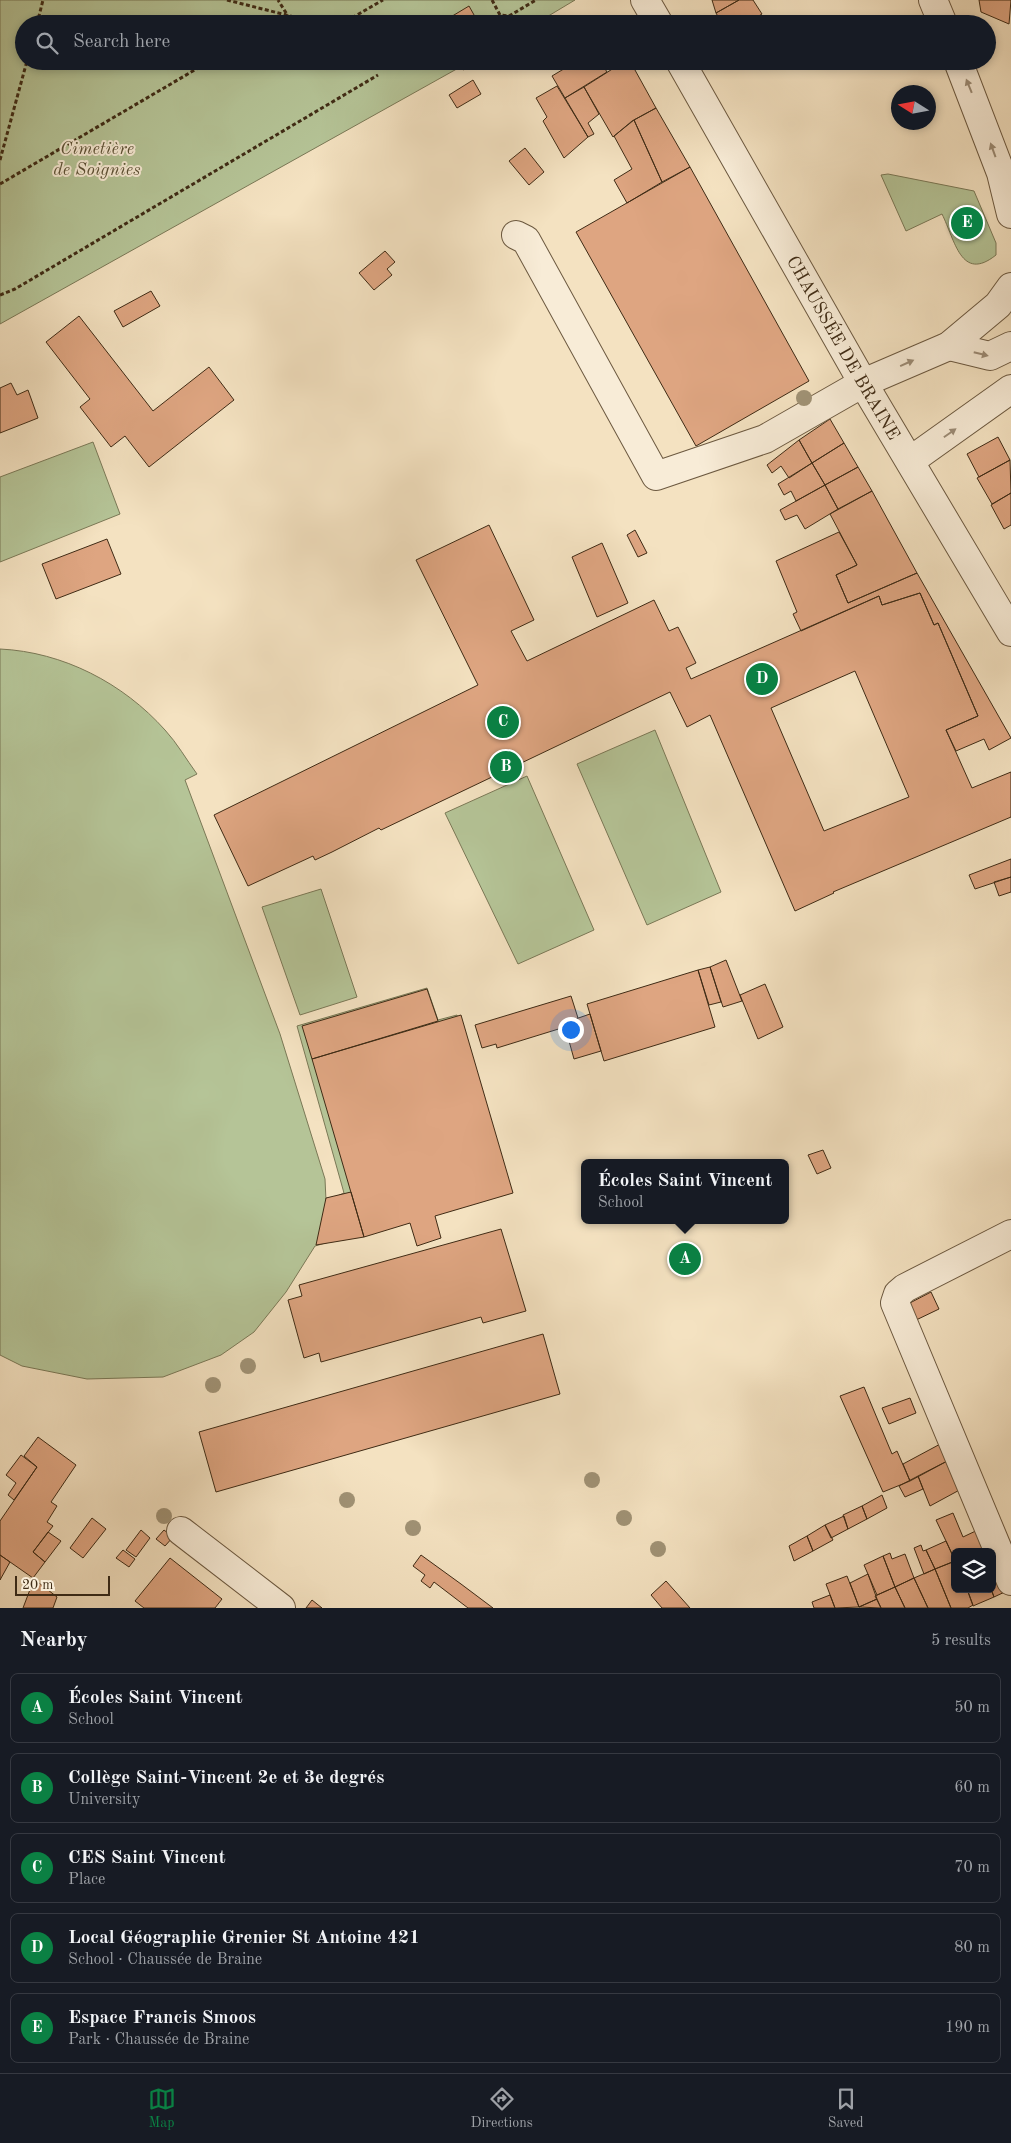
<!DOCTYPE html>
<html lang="en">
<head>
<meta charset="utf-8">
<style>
	:root { --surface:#171b24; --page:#242831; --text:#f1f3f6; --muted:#9ea1a6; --line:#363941; --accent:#0b8043 }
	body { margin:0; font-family:"Old Standard TT",serif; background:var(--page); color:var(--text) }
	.controls { position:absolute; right:15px; bottom:15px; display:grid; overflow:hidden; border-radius:8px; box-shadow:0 2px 8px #0003 }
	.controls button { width:45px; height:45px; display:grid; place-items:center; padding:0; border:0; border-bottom:1px solid var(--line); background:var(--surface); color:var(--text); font:25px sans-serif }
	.compass { position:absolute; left:891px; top:85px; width:45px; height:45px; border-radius:50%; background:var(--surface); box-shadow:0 2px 8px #0003; rotate:281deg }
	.scale { position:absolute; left:15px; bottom:12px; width:95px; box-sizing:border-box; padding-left:5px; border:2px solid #3f2b15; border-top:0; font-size:14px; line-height:18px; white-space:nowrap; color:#3f2b15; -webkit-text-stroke:4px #f8ecd7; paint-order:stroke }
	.you { position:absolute; left:570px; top:1029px; width:18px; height:18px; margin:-12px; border:4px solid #fff; border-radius:50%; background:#1a73e8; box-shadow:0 0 0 8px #1a73e833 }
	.badge { display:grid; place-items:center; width:32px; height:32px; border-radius:50%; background:var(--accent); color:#fff; font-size:16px; font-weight:700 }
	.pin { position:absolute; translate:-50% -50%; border:2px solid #fff; box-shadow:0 1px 5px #0006 }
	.popup { position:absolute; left:581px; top:1159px; width:208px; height:65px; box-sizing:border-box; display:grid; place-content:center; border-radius:8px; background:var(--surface); filter:drop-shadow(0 1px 4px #0005); font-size:16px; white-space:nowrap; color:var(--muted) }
	.popup b { font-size:19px; color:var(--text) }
	.popup::after { content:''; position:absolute; left:50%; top:100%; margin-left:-10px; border:10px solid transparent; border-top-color:var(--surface) }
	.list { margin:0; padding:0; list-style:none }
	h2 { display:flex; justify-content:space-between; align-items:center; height:65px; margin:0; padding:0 20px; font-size:21px }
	h2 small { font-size:16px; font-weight:400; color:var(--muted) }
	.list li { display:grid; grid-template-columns:32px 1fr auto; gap:15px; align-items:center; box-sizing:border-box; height:70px; margin:0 10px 10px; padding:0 10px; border:1px solid var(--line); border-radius:8px }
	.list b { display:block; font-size:19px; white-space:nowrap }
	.list p { margin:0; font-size:16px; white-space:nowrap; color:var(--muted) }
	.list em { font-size:16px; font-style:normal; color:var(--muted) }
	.icon { flex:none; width:28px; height:28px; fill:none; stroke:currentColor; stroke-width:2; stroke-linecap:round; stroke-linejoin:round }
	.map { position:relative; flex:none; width:1011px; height:1608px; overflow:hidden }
	.search { position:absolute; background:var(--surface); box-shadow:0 2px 8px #0003; left:15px; right:15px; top:15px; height:55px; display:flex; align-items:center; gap:12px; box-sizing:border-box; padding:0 18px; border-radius:28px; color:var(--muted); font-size:19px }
	.sheet { height:465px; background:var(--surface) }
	nav { display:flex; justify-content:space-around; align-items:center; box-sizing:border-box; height:70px; border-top:1px solid var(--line); background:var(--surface); font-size:14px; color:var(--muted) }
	nav a { display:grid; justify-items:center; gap:2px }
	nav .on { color:var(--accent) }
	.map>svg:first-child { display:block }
	.green { fill:#b5c497; stroke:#7a7856 }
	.building { fill:#dea581; stroke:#3f2b15; fill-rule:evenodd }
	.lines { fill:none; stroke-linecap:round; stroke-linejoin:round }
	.minor-casing { stroke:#6c5940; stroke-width:30 }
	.path { stroke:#3f2b15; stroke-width:3; stroke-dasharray:4 2.5; stroke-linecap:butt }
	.minor { stroke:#f8ecd7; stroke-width:28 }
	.tree { fill:#a09275 }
	.oneway { fill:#9c8c76 }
	.labels { text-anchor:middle; stroke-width:4; stroke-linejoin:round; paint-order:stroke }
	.park-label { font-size:18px; font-style:italic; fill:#5c5136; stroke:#f8ecd7 }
	.street-label { font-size:18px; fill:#3f2b15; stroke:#f8ecd7 }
</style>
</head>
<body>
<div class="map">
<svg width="1011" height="1608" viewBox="0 0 1011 1608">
	<rect width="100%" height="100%" fill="#f4e2c1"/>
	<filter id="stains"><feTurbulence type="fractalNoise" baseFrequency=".004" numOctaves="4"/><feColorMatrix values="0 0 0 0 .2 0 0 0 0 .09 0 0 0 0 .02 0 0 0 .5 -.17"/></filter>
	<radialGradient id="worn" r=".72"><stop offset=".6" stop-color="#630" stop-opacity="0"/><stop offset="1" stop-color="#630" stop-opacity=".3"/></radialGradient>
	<path class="green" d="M 0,0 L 575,0 L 535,24 L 24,24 L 24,61 L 471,61 L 0,324 Z
		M 888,174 L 974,191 L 996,243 L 996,255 C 961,283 955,240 942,214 L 906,231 L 881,175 Z
		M 93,442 L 120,514 L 0,562 L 0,477 Z
		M 0,649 C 63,652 123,683 165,730 C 177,743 186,759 197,774 L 185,780 L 280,1034 L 325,1179 L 326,1201 L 344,1193 L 297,1026 L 427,988 L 438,1020 L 457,1015 L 509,1190 L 315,1246 L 286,1292 L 254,1332 L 221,1355 L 163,1377 L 87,1379 L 22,1366 L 0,1355 Z
		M 655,730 L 721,892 L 647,925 L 577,764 Z
		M 527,776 L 594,930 L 518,964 L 445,813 Z
		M 321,889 L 357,997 L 300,1015 L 262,907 Z"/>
	<path class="building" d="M 712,0 L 739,0 L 716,13 Z
		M 739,0 L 753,0 L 762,14 L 745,24 L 722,24 L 716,13 Z
		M 979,0 L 1011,0 L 1009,24 L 981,12 Z
		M 469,6 L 478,22 L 484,18 L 488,24 L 439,24 Z
		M 458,61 L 478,61 L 463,70 Z
		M 577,61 L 600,61 L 607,72 L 565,98 L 552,76 Z
		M 625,61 L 630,61 L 656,108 L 632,121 L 613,137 L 584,87 Z
		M 473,80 L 481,94 L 457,108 L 449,95 Z
		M 557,86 L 588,137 L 564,158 L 543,121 L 547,117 L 536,98 Z
		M 584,87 L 599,114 L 588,123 L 594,134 L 588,137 L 565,98 Z
		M 656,108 L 690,167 L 662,182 L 634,120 Z
		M 634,120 L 662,182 L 627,203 L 614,180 L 632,169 L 614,136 Z
		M 525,148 L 544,172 L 529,185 L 509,161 Z
		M 690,167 L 809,381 L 696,446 L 576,232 Z
		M 385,251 L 395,262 L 387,269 L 392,275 L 374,290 L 359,273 Z
		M 151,291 L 160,306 L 123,327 L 114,311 Z
		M 79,316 L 153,411 L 209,367 L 234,400 L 149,467 L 125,436 L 111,447 L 80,407 L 90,399 L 46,342 Z
		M 11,383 L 17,395 L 28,390 L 38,418 L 0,433 L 0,388 Z
		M 830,419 L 844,443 L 812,463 L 799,440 Z
		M 998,437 L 1010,460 L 979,477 L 967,454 Z
		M 799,440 L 812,463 L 789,478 L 781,466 L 772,473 L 767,465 Z
		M 844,443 L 858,467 L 825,485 L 812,463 Z
		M 1010,460 L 1011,493 L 992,504 L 977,478 Z
		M 812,463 L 825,485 L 796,501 L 791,491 L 784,495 L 778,484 Z
		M 858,467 L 872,491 L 838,509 L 825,485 Z
		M 825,485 L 838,509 L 805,529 L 797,515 L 785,520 L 780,510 Z
		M 872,491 L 917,573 L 848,603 L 836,575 L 857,565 L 830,514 Z
		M 1011,493 L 1011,525 L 1004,529 L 991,505 Z
		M 489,525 L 534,620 L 511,631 L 527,661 L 654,600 L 669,631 L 678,627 L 696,663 L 686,668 L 691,679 L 879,596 L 882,605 L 920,593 L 934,625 L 938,623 L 978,716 L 946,730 L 972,788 L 1011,772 L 1011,817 L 833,892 L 834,893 L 795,911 L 710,715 L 687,727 L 670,692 L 381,830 L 379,828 L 332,852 L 315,860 L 313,856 L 248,886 L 214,815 L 478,685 L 416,560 ZM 855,671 L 909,797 L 824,831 L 771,708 Z
		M 635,530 L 647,553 L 638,557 L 627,535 Z
		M 839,532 L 857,565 L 836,575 L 848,603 L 917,573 L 1011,738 L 989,750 L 984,739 L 956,751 L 946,730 L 978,716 L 938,623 L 934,625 L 920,593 L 882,605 L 879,596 L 801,631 L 793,614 L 797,612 L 776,561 Z
		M 107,539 L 121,574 L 56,599 L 42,564 Z
		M 602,543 L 628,603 L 597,617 L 572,557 Z
		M 1011,859 L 1011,877 L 975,889 L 969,875 Z
		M 1011,877 L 1011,892 L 999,896 L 994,882 Z
		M 726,960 L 742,1001 L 723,1007 L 710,967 Z
		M 710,967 L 721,1002 L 709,1005 L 698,970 Z
		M 698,970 L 715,1027 L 604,1061 L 587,1004 Z
		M 765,984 L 783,1027 L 758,1039 L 740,995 Z
		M 427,989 L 438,1021 L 312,1059 L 302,1026 Z
		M 571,996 L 578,1018 L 564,1023 L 565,1027 L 497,1048 L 496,1044 L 482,1048 L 475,1025 Z
		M 590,1014 L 601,1051 L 574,1059 L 564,1023 Z
		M 461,1015 L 513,1193 L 435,1216 L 441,1238 L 417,1246 L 410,1223 L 364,1237 L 312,1059 Z
		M 823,1150 L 831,1168 L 817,1174 L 808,1155 Z
		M 351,1192 L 364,1237 L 316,1245 L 326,1198 Z
		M 501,1229 L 526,1311 L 483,1323 L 481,1317 L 321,1362 L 319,1353 L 304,1358 L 288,1300 L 302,1296 L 299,1285 Z
		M 931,1292 L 939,1309 L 914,1321 L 906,1305 Z
		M 543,1334 L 560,1394 L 216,1492 L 199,1432 Z
		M 864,1387 L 892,1454 L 897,1451 L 910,1481 L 883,1492 L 840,1396 Z
		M 910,1398 L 916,1413 L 889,1424 L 882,1408 Z
		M 38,1437 L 76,1465 L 51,1502 L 57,1506 L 47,1522 L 53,1526 L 33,1552 L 45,1562 L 33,1578 L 0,1555 L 0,1521 L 37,1467 L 24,1456 Z
		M 944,1442 L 953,1458 L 910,1481 L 903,1464 Z
		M 21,1455 L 37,1467 L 14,1500 L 8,1495 L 16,1483 L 6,1475 Z
		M 953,1458 L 965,1487 L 930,1506 L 918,1476 Z
		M 918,1476 L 923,1489 L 905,1497 L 899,1486 Z
		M 882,1495 L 887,1508 L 867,1519 L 862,1506 Z
		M 862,1506 L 867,1519 L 848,1529 L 843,1515 Z
		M 953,1513 L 963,1537 L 982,1528 L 1009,1590 L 994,1597 L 991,1589 L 992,1552 L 955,1552 L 955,1560 L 936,1520 Z
		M 844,1516 L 848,1529 L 831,1538 L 825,1525 Z
		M 92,1518 L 106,1529 L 83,1558 L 70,1548 Z
		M 825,1525 L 833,1540 L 813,1551 L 807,1536 Z
		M 141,1530 L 150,1538 L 136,1557 L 126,1550 Z
		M 164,1530 L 173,1537 L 165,1546 L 156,1539 Z
		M 48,1532 L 61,1541 L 45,1562 L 33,1552 Z
		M 807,1536 L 813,1551 L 794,1561 L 789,1546 Z
		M 946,1541 L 955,1561 L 935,1569 L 926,1550 Z
		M 921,1545 L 923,1551 L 926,1550 L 935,1569 L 924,1574 L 914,1548 Z
		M 123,1550 L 135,1559 L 129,1567 L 116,1558 Z
		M 890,1553 L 892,1559 L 905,1554 L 914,1578 L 895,1587 L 883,1556 Z
		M 0,1555 L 10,1562 L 0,1580 Z
		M 421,1555 L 461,1584 L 493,1608 L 468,1608 L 434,1582 L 430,1588 L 421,1581 L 425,1575 L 413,1566 Z
		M 883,1556 L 895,1587 L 877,1595 L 864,1565 Z
		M 170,1558 L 222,1599 L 215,1608 L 144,1608 L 135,1601 Z
		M 955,1561 L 955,1589 L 967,1589 L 973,1605 L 968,1608 L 951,1608 L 935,1569 Z
		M 935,1569 L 951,1608 L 928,1608 L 914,1578 Z
		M 868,1574 L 877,1599 L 859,1607 L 850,1583 Z
		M 847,1576 L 859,1607 L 835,1608 L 826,1584 Z
		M 914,1578 L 928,1608 L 905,1608 L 895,1587 Z
		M 34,1579 L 57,1597 L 53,1608 L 23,1608 Z
		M 666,1581 L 690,1608 L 662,1608 L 651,1595 Z
		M 895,1587 L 905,1608 L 881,1608 L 875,1596 Z
		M 967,1589 L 991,1589 L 994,1597 L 973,1606 Z
		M 830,1595 L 835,1608 L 814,1608 L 812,1602 Z
		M 877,1599 L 881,1608 L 859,1607 Z
		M 312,1600 L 322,1608 L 306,1608 Z"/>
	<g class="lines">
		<defs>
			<g id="minor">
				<path d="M 645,0 L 659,24"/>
				<path d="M 933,0 L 943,24"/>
				<path id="s1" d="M 680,61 L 863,383 L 1011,632"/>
				<path d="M 958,61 L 1001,173 L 1011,214"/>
				<path d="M 516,235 L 526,240 L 656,476 L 765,439 L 863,383 L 949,346 L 998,305 L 1011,287"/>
				<path d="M 949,346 L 990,356 L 1011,346"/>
				<path d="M 910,461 L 1011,389"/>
				<path d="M 1011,1234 L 905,1288 L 898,1294 L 895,1303 L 1011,1581"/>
				<path d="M 181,1531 L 281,1608"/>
			</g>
		</defs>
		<use href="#minor" class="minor-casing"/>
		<path class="path" d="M 227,0 L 306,20 L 332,24
			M 492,0 L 500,15 L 509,16 L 536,0
			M 37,24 L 43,0
			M 274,24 L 288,16 L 278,0
			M 334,24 L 345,22 L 383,0
			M 0,160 L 27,61
			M 0,184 L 210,61
			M 0,295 L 15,289 L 378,75"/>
		<use href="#minor" class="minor"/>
	</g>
	<g class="tree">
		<circle cx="804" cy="398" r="8"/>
		<circle cx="248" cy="1366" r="8"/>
		<circle cx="213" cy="1385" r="8"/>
		<circle cx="592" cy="1480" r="8"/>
		<circle cx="347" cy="1500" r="8"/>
		<circle cx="164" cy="1516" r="8"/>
		<circle cx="624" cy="1518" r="8"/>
		<circle cx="413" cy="1528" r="8"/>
		<circle cx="658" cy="1549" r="8"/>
	</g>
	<defs><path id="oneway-solid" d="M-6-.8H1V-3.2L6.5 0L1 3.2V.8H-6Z" transform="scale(1.25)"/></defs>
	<g class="oneway">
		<use href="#oneway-solid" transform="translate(969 86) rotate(-112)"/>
		<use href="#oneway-solid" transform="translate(993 150) rotate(-110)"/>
		<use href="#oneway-solid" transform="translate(981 354) rotate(14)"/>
		<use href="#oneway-solid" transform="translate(907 363) rotate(-24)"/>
		<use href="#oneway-solid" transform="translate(950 433) rotate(-35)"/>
	</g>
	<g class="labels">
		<g class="park-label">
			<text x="97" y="154">Cimetière<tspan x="97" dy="21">de Soignies</tspan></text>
		</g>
		<g class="street-label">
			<text dy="6" stroke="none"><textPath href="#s1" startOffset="330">CHAUSSÉE DE BRAINE</textPath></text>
		</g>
	</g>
	<rect width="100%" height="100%" filter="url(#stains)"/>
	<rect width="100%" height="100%" fill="url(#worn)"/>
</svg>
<div class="controls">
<button><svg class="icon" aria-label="layers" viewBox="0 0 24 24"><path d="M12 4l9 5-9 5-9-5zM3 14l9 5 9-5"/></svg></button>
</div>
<svg class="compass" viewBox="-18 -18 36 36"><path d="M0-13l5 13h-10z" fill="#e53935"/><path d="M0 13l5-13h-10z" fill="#9ea1a6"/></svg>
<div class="scale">20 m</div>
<div class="you"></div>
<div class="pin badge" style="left:685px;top:1259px">A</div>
<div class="popup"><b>Écoles Saint Vincent</b>School</div>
<div class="pin badge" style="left:506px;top:767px">B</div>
<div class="pin badge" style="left:503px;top:722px">C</div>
<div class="pin badge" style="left:762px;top:679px">D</div>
<div class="pin badge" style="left:967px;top:223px">E</div>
<div class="search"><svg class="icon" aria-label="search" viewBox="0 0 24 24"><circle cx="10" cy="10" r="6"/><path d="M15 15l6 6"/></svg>Search here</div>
</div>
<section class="sheet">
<h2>Nearby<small>5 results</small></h2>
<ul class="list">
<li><span class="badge">A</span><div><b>Écoles Saint Vincent</b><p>School</p></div><em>50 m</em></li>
<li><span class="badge">B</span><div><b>Collège Saint-Vincent 2e et 3e degrés</b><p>University</p></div><em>60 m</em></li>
<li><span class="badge">C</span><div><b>CES Saint Vincent</b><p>Place</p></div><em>70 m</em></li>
<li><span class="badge">D</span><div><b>Local Géographie Grenier St Antoine 421</b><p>School · Chaussée de Braine</p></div><em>80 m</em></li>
<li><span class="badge">E</span><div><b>Espace Francis Smoos</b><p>Park · Chaussée de Braine</p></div><em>190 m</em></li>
</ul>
</section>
<nav>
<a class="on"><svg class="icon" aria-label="map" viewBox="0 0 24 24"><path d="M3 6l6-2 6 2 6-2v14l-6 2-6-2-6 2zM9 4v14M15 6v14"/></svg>Map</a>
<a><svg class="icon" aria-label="directions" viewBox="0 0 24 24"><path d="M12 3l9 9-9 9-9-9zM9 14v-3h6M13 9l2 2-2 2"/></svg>Directions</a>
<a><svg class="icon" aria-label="saved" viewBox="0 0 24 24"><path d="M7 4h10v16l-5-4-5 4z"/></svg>Saved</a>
</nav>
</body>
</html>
